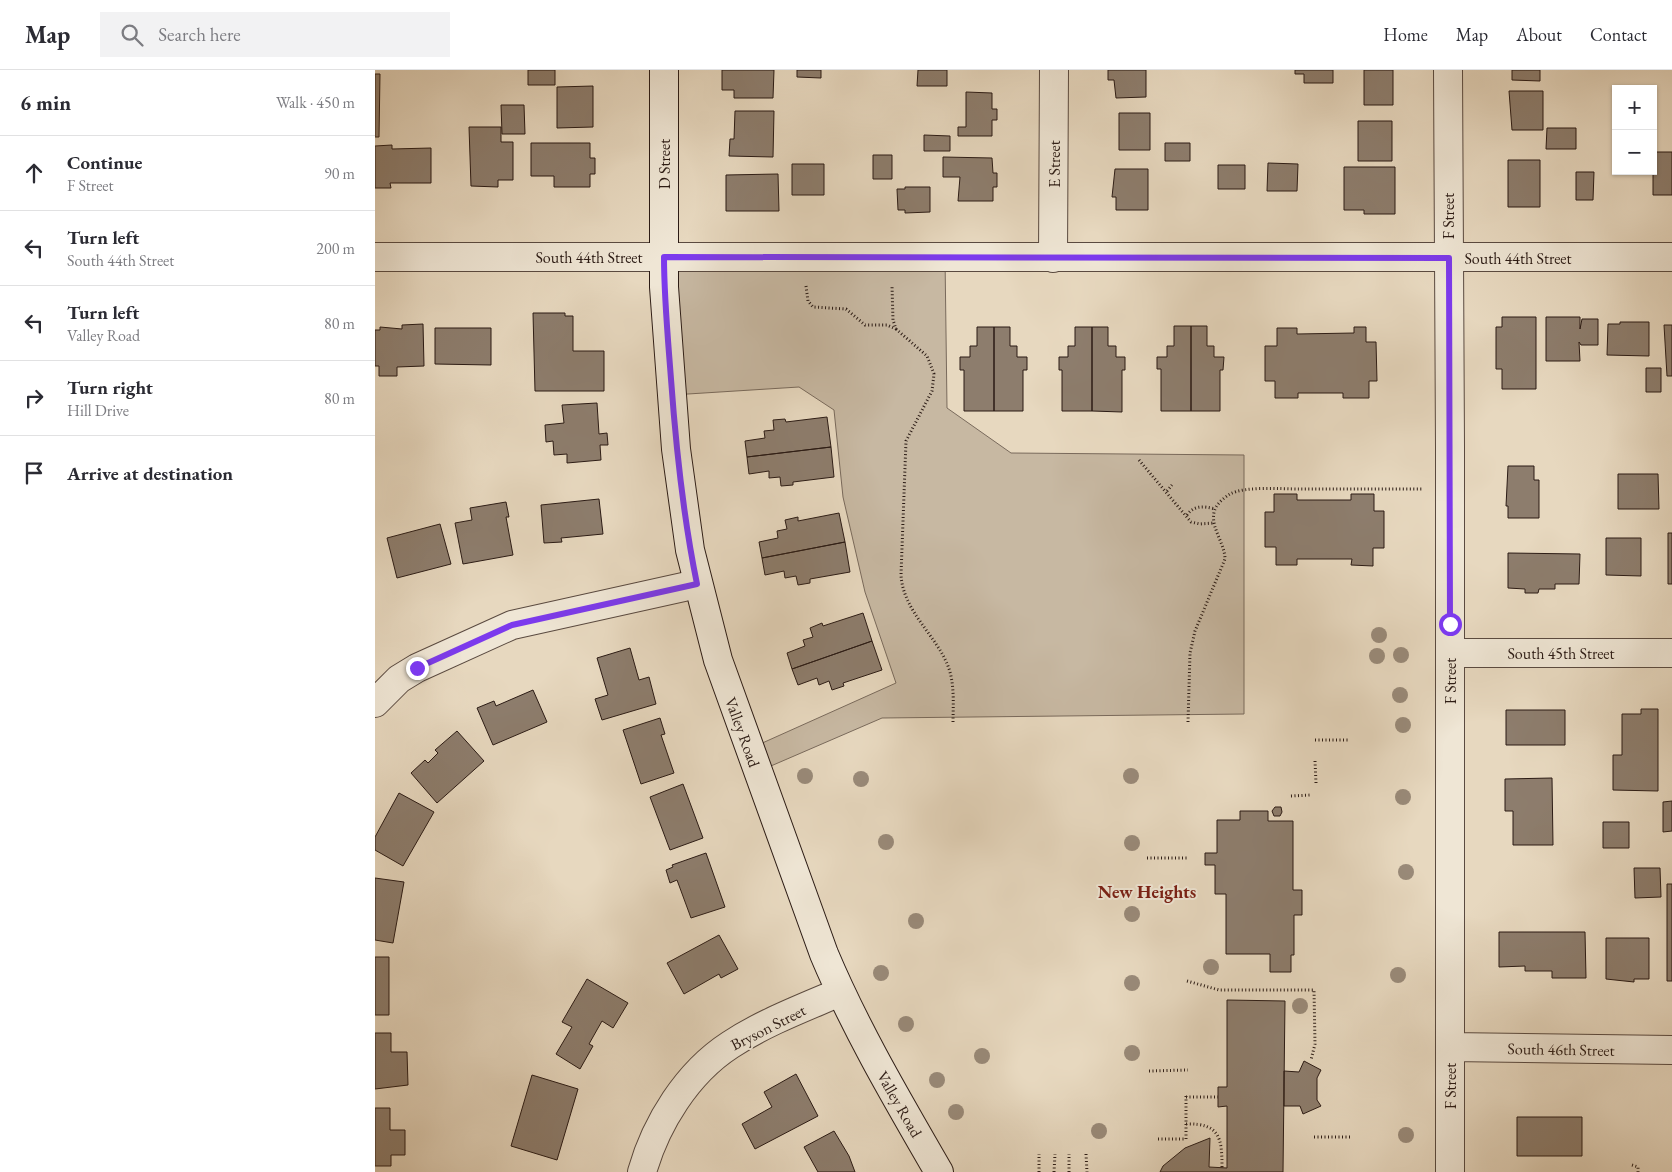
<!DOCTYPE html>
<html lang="en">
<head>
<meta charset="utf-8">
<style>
	:root { --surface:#fff; --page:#f2f2f3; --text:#2b2b33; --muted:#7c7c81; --line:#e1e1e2 }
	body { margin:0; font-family:"EB Garamond",serif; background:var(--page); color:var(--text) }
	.controls { position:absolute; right:15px; top:15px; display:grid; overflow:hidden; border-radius:0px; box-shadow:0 1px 4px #0004 }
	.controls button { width:45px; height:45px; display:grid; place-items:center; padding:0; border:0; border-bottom:1px solid var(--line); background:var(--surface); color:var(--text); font:25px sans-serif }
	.stop { position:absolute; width:15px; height:15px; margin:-11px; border:4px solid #7c3aed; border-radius:50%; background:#fff }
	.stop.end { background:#7c3aed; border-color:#fff; box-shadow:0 1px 5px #0008 }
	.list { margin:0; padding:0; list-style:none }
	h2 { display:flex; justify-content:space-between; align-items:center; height:65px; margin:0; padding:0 20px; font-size:21px }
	h2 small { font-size:16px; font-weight:400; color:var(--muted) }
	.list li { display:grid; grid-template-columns:32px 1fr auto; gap:15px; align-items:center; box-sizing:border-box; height:75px; padding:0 20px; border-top:1px solid var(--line) }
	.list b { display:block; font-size:19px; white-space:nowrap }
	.list p { margin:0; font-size:16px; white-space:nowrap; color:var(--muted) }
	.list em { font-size:16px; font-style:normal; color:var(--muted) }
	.icon { flex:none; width:28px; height:28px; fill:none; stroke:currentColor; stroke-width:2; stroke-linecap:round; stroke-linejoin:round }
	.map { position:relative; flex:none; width:1297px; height:1102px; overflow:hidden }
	header { display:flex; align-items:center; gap:30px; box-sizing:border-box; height:70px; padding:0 25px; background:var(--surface); border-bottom:1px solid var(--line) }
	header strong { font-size:24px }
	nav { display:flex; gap:28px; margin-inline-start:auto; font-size:18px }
	.search { width:350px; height:45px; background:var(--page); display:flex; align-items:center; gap:12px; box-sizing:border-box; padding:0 18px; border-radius:0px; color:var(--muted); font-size:19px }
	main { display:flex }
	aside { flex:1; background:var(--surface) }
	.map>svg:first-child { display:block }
	.green { fill:#c7b8a2; stroke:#796a5c }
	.building { fill:#8d7d6d; stroke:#2b1b15 }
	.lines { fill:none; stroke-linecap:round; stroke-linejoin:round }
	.street-casing { stroke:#5a4a40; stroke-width:30 }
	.secondary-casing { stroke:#2b1b15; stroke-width:30 }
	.path { stroke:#2b1b15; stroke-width:3; stroke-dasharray:1 2.5; stroke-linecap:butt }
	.street { stroke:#efe6d5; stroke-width:28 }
	.secondary { stroke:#efe6d5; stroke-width:28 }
	.tree { fill:#998a79 }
	.route { stroke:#7c3aed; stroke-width:6 }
	.labels { text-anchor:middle; stroke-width:4; stroke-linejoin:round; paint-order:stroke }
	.street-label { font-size:16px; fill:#2b1b15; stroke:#efe6d5 }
	.neighbourhood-label { font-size:18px; font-weight:bold; fill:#7a1f14; stroke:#efe6d5 }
</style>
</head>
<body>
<header>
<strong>Map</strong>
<div class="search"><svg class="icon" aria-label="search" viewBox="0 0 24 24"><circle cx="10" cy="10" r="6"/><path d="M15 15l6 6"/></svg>Search here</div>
<nav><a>Home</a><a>Map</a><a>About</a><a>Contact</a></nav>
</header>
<main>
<aside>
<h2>6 min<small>Walk · 450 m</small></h2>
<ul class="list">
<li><svg class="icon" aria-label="ahead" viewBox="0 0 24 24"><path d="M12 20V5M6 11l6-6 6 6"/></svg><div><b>Continue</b><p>F Street</p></div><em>90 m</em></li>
<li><svg class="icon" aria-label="left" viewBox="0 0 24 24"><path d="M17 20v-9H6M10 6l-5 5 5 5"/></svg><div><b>Turn left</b><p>South 44th Street</p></div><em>200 m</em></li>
<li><svg class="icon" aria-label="left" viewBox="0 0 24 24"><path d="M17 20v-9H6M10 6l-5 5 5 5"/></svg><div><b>Turn left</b><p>Valley Road</p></div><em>80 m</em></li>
<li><svg class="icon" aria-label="right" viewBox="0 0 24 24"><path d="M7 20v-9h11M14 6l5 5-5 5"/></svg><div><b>Turn right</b><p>Hill Drive</p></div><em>80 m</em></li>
<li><svg class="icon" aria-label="arrive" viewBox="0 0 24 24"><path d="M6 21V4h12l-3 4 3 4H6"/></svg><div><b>Arrive at destination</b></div></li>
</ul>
</aside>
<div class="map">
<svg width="1297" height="1102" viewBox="0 0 1297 1102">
	<rect width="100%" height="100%" fill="#e7d8bf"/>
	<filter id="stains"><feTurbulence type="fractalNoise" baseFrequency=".004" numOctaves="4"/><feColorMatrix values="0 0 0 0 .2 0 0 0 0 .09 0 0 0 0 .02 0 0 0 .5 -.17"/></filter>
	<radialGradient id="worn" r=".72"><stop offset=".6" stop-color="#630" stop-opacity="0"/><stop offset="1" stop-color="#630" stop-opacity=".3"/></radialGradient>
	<path class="green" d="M 289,187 L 570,187 L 572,338 L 636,383 L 869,385 L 869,644 L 507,648 L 382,702 L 374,679 L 521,613 L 490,522 L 468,427 L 459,340 L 424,317 L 297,325 Z"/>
	<path class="building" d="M 153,0 L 180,0 L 180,15 L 153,15 Z
		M 347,0 L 399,0 L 398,28 L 359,28 L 359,20 L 347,20 Z
		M 422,0 L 446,0 L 446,8 L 422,7 Z
		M 543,0 L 572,0 L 572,16 L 542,16 Z
		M 733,0 L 771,0 L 771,27 L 741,28 L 739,10 L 733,10 Z
		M 920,0 L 958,0 L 958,13 L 929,13 L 929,4 L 920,4 Z
		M 989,0 L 1018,0 L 1018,35 L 989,35 Z
		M 1137,0 L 1165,0 L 1165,11 L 1137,10 Z
		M 0,4 L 5,4 L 4,67 L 0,67 Z
		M 218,16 L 218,57 L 182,58 L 182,17 Z
		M 1134,21 L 1168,21 L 1168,60 L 1137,60 Z
		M 591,22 L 617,23 L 617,39 L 622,39 L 622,50 L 617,50 L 617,66 L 583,66 L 583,57 L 591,57 Z
		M 126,35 L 149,35 L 150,64 L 127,64 Z
		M 360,41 L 399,41 L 398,87 L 354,86 L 355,69 L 359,69 Z
		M 744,43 L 775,43 L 775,80 L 744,80 Z
		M 983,51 L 1017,51 L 1017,91 L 983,91 Z
		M 94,57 L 126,57 L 126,72 L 138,72 L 138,110 L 123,110 L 123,117 L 96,116 Z
		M 1172,58 L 1201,58 L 1201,79 L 1171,79 Z
		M 549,65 L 575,66 L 575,81 L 549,81 Z
		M 156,73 L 215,73 L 215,88 L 220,88 L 220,104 L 215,104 L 215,117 L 179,117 L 179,106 L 156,106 Z
		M 790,73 L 815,73 L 815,91 L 790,91 Z
		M 17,75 L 17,79 L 56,78 L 56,113 L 15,113 L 16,118 L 0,118 L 0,76 Z
		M 1278,82 L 1297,82 L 1297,125 L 1278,125 Z
		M 498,85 L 517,85 L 517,109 L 498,109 Z
		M 568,87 L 617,88 L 618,103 L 622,103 L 622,117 L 618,117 L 618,131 L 583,131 L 585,107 L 568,107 Z
		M 1133,90 L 1165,90 L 1165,137 L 1133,137 Z
		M 893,93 L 923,94 L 922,121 L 892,121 Z
		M 417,94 L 449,94 L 449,125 L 417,125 Z
		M 843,95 L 870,95 L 870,119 L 843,119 Z
		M 969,97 L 1020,97 L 1020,144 L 989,144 L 989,140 L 969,140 Z
		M 740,99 L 773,99 L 773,140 L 741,140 L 741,127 L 737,127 Z
		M 1201,102 L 1219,102 L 1218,130 L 1201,130 Z
		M 403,104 L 404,141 L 351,141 L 351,105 Z
		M 530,117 L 555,117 L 555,142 L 530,143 L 530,140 L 523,140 L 522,119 L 530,119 Z
		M 158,243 L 190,243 L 190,246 L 198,246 L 198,281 L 229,281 L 229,321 L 160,321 Z
		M 1127,247 L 1161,247 L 1161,319 L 1127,319 L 1127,299 L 1121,299 L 1121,257 L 1127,257 Z
		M 1171,247 L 1205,247 L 1205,259 L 1207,249 L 1223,249 L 1223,275 L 1206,275 L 1204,272 L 1205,291 L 1171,291 Z
		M 1245,252 L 1274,252 L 1274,286 L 1232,285 L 1233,254 L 1245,254 Z
		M 48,254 L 49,296 L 22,297 L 22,306 L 4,306 L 4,296 L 0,296 L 0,260 L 5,260 L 5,257 L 27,259 L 27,255 Z
		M 1289,255 L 1297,255 L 1297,306 L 1292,306 Z
		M 799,256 L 816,256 L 816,341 L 786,341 L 786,299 L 782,299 L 782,287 L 792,287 L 792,276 L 799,276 Z
		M 816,256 L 832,256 L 832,276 L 839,276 L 839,287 L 849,287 L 848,300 L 845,300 L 845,341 L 816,341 Z
		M 602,257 L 619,257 L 619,341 L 589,341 L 589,300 L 585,300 L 585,287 L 595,287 L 595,276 L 602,276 Z
		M 619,257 L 635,257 L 635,276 L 642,276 L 642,287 L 652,287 L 652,300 L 648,300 L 648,341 L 619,341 Z
		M 700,257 L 717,257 L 717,341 L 687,341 L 687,300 L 684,300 L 684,287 L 693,287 L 693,276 L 700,276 Z
		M 717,257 L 733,257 L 733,276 L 741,276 L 741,287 L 750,287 L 750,300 L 747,300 L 747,342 L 717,341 Z
		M 979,257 L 991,257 L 991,272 L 1001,272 L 1002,311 L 994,311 L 994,328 L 968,328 L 968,323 L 923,323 L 923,328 L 900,328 L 900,311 L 890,311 L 890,276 L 902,276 L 902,258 L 922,258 L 922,264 L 979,263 Z
		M 60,258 L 116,258 L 116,295 L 60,294 Z
		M 1271,298 L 1286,298 L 1286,322 L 1271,322 Z
		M 222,333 L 224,364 L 232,363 L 233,375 L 225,375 L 226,390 L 192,393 L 192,384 L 179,385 L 178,371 L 171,372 L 170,355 L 189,353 L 187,335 Z
		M 452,347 L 456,377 L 372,387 L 370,371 L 390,368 L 389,361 L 399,360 L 398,350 L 410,349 L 411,352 Z
		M 456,377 L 459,407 L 418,412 L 418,415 L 406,416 L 405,407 L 394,408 L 394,401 L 374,404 L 372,387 Z
		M 1133,396 L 1159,396 L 1159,410 L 1164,410 L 1164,448 L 1133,448 L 1133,436 L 1131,436 Z
		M 1243,404 L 1283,404 L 1284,439 L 1243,439 Z
		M 899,424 L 922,424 L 922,430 L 976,430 L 976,424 L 999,424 L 999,441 L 1009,441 L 1009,478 L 998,478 L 998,496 L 976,495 L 977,489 L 922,489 L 922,495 L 901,495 L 901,477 L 890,477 L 890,442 L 899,442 Z
		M 224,429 L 228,464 L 186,468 L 187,472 L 169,473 L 166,435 Z
		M 131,432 L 134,447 L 131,447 L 138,485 L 88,494 L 80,453 L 97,450 L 95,438 Z
		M 464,443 L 470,472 L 387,488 L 384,472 L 403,468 L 402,461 L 412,459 L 410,450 L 423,447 L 423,451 Z
		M 65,454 L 76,494 L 22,508 L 12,468 Z
		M 1293,463 L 1297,463 L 1297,514 L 1293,514 Z
		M 1231,468 L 1266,468 L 1266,506 L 1231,505 Z
		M 470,472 L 475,502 L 435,509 L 435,513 L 423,515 L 421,506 L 410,508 L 409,501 L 390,505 L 387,488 Z
		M 1133,483 L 1205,484 L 1204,514 L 1180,514 L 1180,519 L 1164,519 L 1163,523 L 1150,523 L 1150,519 L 1133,518 Z
		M 488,543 L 497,571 L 417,599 L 412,583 L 430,576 L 428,570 L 438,567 L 435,558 L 447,553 L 448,556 Z
		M 497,571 L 507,600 L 468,613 L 469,616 L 457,620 L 454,611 L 444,615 L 442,608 L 423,615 L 417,599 Z
		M 255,578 L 264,610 L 274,607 L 281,634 L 227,650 L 220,629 L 233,625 L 222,588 Z
		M 158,620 L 172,652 L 118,675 L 102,638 L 119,631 L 121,636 Z
		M 1266,639 L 1283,639 L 1283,721 L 1238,720 L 1238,685 L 1247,685 L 1247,644 L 1266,644 Z
		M 1131,640 L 1190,640 L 1190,675 L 1131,675 Z
		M 285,648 L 290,664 L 286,665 L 299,703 L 266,714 L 248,660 Z
		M 82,661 L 109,691 L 62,733 L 36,703 L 50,690 L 53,693 L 63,683 L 60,680 Z
		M 1177,708 L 1178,775 L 1138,775 L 1138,741 L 1130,741 L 1130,709 Z
		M 308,714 L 328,768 L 295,780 L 275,727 Z
		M 24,723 L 59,742 L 28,796 L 0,780 L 0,767 Z
		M 1297,731 L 1297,761 L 1288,762 L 1288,732 Z
		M 900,737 L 906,737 L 907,742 L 905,746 L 899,746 L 897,741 Z
		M 865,741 L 893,741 L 893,751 L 918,751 L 918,820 L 927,820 L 927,845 L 919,845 L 919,885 L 916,885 L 916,902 L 895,902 L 895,884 L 851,884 L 851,824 L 840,824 L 840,795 L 830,795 L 830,783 L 842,783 L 842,750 L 865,750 Z
		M 1228,752 L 1254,752 L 1254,778 L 1228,778 Z
		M 331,783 L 350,837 L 316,848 L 302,810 L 295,813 L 291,800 L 298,797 L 297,795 Z
		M 1259,798 L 1285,798 L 1286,827 L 1260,828 Z
		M 0,808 L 29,812 L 18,873 L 0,870 Z
		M 1292,814 L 1297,814 L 1297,911 L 1292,911 Z
		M 1124,862 L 1210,862 L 1211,908 L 1177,908 L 1177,901 L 1150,901 L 1150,896 L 1124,897 Z
		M 344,865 L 363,899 L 346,908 L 344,904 L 309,924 L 292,893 Z
		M 1231,868 L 1274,868 L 1274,909 L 1259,909 L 1259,912 L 1231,909 Z
		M 0,887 L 14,887 L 14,945 L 0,945 Z
		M 212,909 L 253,933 L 238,958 L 227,951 L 214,974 L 218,976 L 205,999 L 181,984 L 197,957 L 187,952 Z
		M 852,930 L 910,931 L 908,1102 L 785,1102 L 788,1096 L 810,1078 L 835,1068 L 834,1097 L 852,1098 L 852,1036 L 843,1037 L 843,1017 L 852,1017 Z
		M 0,963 L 16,963 L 16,982 L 32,982 L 33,1015 L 0,1019 Z
		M 929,991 L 946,1000 L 942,1008 L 942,1030 L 946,1036 L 928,1044 L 925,1036 L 909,1036 L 909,1001 L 924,1002 Z
		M 421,1004 L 443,1046 L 380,1079 L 367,1054 L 397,1037 L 389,1022 Z
		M 157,1005 L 203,1019 L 182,1090 L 136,1076 Z
		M 0,1038 L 15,1038 L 15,1060 L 30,1060 L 30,1085 L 16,1085 L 16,1096 L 0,1096 Z
		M 1142,1047 L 1207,1047 L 1207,1086 L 1142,1086 Z
		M 459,1061 L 474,1086 L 480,1102 L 443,1102 L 429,1077 Z"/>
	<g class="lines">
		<defs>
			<path id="street" d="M 1073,0 L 1075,376 L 1075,1102
				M 0,187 L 1297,187
				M 678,188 L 679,0
				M 1075,583 L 1297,583
				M 0,633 L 24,609 L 42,598 L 137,555 L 322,514
				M 1075,977 L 1297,980
				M 267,1102 C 281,1053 312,1003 355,975 C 388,953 428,938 465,922"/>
			<path id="secondary" d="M 289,0 L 289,217 L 301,379 L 315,480 L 343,590 L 449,884 C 481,960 523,1031 564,1102"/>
		</defs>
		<use href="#street" class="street-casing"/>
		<use href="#secondary" class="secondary-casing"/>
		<path class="path" d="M 431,216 L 433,231 L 438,237 L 471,239 L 490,255 L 512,255 L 521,259 L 518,250 L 517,216
			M 521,259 L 552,286 L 559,304 L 557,321 L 531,371 L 526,505 C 528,541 561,565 573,596 C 580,614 578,636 578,654
			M 764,390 L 816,452 L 825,454 L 839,453
			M 792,421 L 797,415
			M 812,445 C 819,435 829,436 840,439
			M 813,652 L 815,583 L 820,561 L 850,489 C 850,472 832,454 841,437 C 844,432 850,427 855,424 C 870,416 906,419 924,419 C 965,419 1006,419 1047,419
			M 940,670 L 975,670
			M 940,691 L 941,713
			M 916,726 L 936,725
			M 772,788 L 813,788
			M 812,911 L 844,920 L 939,920 L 940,974 L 936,990
			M 774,1001 L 813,1000
			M 811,1027 L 843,1027
			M 811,1054 C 845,1053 847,1068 847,1098
			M 939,1067 L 977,1067
			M 783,1069 L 811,1069 L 811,1024
			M 711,1084 L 712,1102
			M 1257,1095 L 1263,1097 L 1263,1102
			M 664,1102 L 664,1084
			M 679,1102 L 680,1084
			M 694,1102 L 694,1084"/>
		<use href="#street" class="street"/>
		<use href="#secondary" class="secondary"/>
	</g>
	<g class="tree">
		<circle cx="1004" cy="565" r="8"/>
		<circle cx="1026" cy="585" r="8"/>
		<circle cx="1002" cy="586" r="8"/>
		<circle cx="1025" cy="625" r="8"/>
		<circle cx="1028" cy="655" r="8"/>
		<circle cx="430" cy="706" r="8"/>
		<circle cx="756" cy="706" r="8"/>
		<circle cx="486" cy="709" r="8"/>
		<circle cx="1028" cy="727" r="8"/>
		<circle cx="511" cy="772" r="8"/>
		<circle cx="757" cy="773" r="8"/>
		<circle cx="1031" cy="802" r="8"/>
		<circle cx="757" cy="844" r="8"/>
		<circle cx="541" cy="851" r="8"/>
		<circle cx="836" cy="897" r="8"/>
		<circle cx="506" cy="903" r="8"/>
		<circle cx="1023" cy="905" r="8"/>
		<circle cx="757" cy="913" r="8"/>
		<circle cx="925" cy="936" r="8"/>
		<circle cx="531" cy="954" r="8"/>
		<circle cx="757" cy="983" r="8"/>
		<circle cx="607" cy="986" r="8"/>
		<circle cx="562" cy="1010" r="8"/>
		<circle cx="581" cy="1042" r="8"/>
		<circle cx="724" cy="1061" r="8"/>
		<circle cx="1031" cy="1065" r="8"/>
	</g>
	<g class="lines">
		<path class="route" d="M 42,598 L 137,555 L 322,514 C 308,446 301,378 296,309 C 293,269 289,228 289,187 L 1074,188 L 1075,554"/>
	</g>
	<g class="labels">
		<g class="street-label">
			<text transform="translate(289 94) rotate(-90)" y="6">D Street</text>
			<text transform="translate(679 94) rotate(-90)" y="6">E Street</text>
			<text transform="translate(1073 146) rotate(-90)" y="6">F Street</text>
			<text x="214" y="193">South 44th Street</text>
			<text x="1143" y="194">South 44th Street</text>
			<text x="1186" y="589">South 45th Street</text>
			<text transform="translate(1075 611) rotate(-90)" y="6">F Street</text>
			<text transform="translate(368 662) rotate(70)" y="6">Valley Road</text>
			<text transform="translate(393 957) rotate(-27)" y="6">Bryson Street</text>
			<text transform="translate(1186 979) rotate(1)" y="6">South 46th Street</text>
			<text transform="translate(1075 1016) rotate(-90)" y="6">F Street</text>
			<text transform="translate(525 1034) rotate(60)" y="6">Valley Road</text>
		</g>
		<g class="neighbourhood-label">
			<text x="772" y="828">New Heights</text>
		</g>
	</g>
	<rect width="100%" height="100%" filter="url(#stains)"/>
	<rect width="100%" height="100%" fill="url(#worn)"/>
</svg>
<div class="controls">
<button>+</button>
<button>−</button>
</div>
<div class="stop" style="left:1075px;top:554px"></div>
<div class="stop end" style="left:42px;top:598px"></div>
</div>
</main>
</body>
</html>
